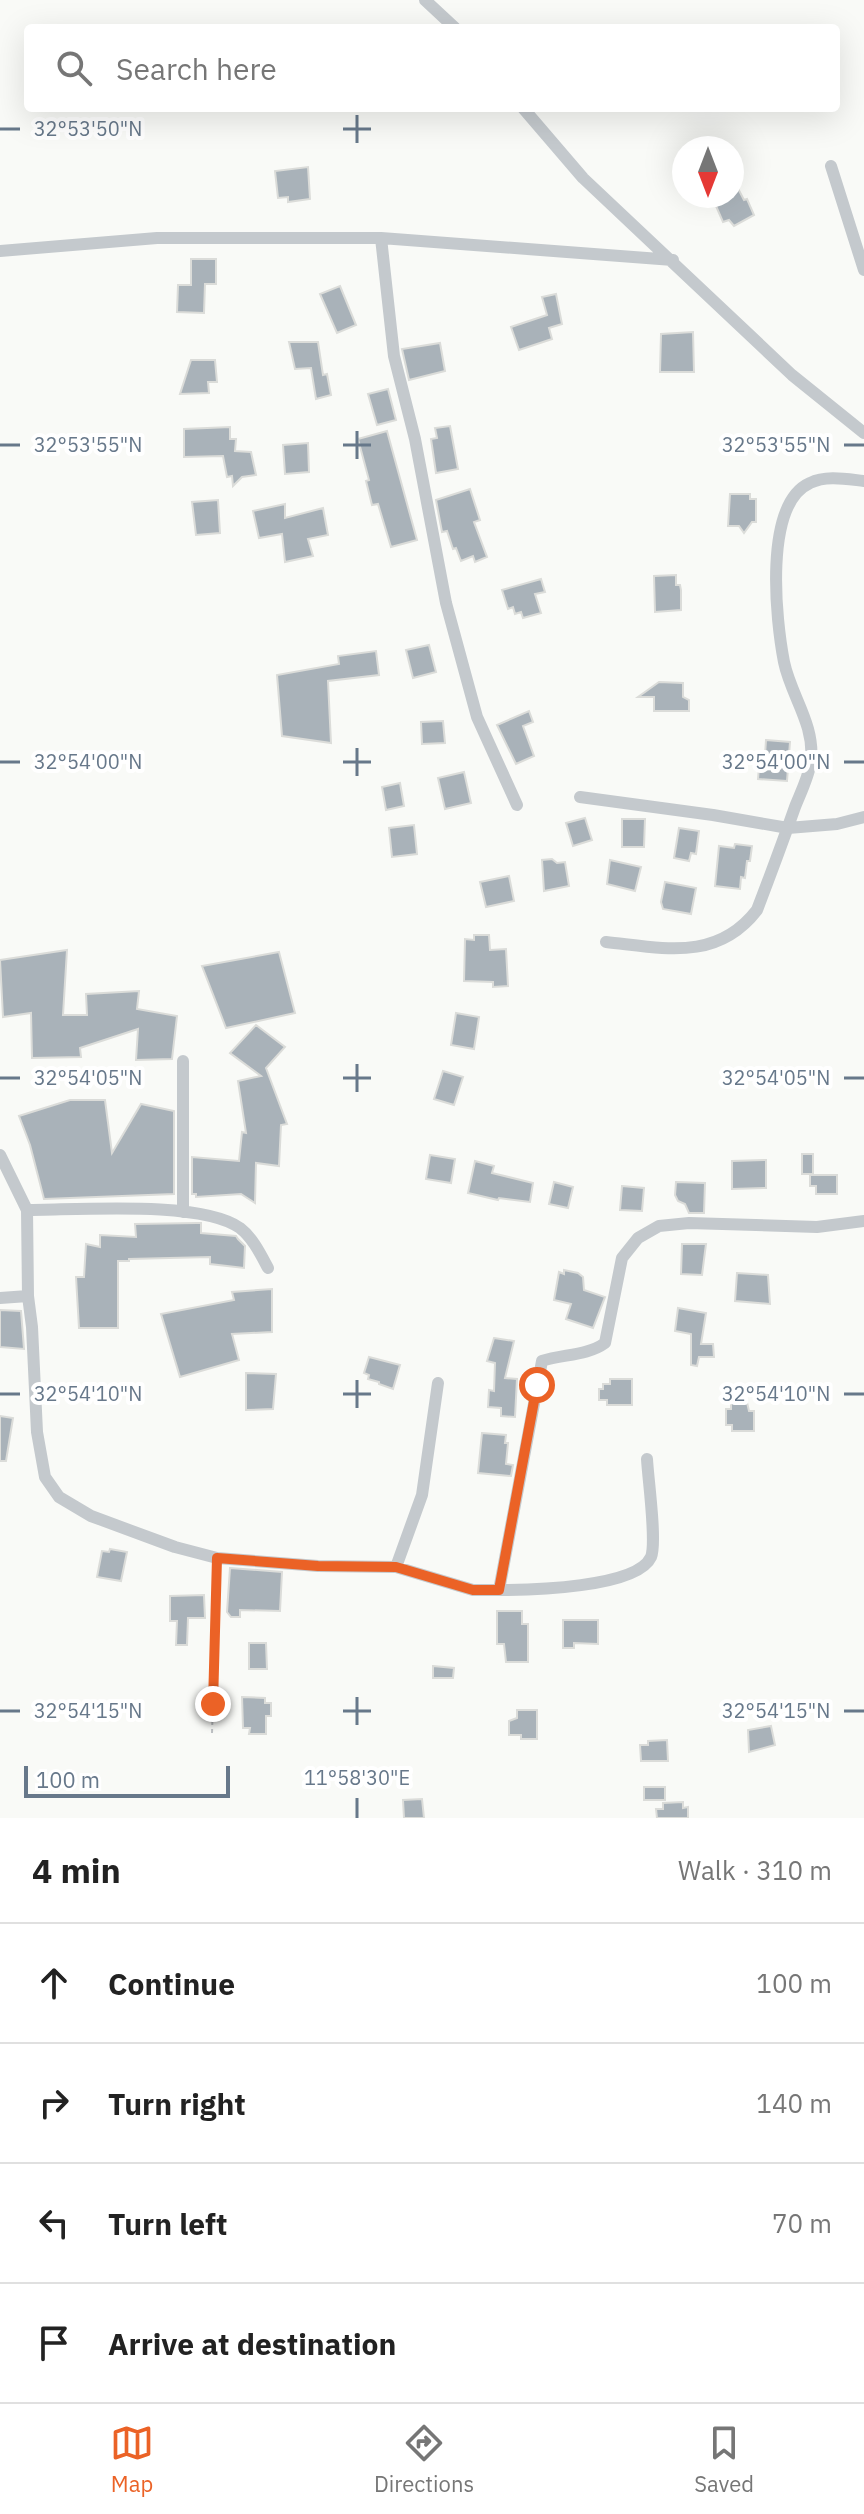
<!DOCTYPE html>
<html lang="en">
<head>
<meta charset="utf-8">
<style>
	:root { --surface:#fff; --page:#f6f6f6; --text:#222; --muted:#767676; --line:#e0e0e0; --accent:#eb6226 }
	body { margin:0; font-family:"IBM Plex Sans",sans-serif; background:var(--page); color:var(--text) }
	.compass { position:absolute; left:672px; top:136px; width:72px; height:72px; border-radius:50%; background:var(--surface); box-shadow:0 8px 32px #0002; rotate:180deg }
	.scale { position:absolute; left:24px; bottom:20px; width:206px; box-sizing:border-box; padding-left:8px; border:4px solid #67788a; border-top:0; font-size:22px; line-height:28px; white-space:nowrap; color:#67788a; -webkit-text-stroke:6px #fff; paint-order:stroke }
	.stop { position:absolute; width:24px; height:24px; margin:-18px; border:6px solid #eb6226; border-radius:50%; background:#fff }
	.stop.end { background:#eb6226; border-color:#fff; box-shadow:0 2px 8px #0008 }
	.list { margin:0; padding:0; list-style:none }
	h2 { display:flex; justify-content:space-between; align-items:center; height:104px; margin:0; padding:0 32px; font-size:34px }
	h2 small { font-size:26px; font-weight:400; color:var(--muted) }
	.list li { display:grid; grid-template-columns:52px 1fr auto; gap:24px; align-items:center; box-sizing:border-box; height:120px; padding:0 32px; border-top:2px solid var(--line) }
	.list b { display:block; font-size:30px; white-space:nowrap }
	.list em { font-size:26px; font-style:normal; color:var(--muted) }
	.icon { flex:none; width:44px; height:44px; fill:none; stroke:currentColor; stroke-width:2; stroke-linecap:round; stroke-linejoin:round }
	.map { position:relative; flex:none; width:864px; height:1818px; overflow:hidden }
	.search { position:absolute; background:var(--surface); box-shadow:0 8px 32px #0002; left:24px; right:24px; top:24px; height:88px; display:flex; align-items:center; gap:20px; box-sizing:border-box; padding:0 28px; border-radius:8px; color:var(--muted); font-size:30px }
	.sheet { height:584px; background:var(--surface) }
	nav { display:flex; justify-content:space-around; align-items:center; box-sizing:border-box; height:112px; border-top:2px solid var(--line); background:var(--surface); font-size:22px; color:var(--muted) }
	nav a { display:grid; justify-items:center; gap:4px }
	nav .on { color:var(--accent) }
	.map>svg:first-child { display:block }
	.building { fill:#a9b2b9; stroke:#dbdcd9; stroke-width:2 }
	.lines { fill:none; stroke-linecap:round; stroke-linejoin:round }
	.path { stroke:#bec1c4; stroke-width:2; stroke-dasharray:4 4; stroke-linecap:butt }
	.street { stroke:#c4c9cd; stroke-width:12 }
	.route { stroke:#eb6226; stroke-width:10 }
	.ticks { fill:none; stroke:#67788a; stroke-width:3 }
	.ticks-label { font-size:20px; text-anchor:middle; fill:#67788a; stroke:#fff; stroke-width:8; stroke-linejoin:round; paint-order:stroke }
</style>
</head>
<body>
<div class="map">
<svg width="864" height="1818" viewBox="0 0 864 1818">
	<rect width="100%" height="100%" fill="#f9faf7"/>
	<path class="building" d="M 308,167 L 310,199 L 288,202 L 288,197 L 278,198 L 275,171 Z
		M 732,177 L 744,200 L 747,199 L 754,215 L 734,226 L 729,220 L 723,222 L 716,206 L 717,196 L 732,196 Z
		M 191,259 L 216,259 L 216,284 L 205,284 L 204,313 L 177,312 L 178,285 L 191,285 Z
		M 340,286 L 356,325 L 337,333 L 320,294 Z
		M 556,294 L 562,324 L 549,328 L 552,339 L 519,350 L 511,327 L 547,315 L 542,297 Z
		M 693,332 L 694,372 L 660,372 L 661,334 Z
		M 289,342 L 318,342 L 323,375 L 327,374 L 331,395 L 316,399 L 311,368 L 295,369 Z
		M 440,343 L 445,371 L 409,380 L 402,349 Z
		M 191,360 L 215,360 L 217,382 L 208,382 L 209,393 L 180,394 Z
		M 388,389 L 396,420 L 377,425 L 368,394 Z
		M 450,426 L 458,469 L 436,473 L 431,439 L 437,438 L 435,428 Z
		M 230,427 L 230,439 L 236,439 L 235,451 L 251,452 L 256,475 L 242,477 L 233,486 L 232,476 L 227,477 L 223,456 L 184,457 L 184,429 Z
		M 387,431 L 417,540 L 391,547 L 378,504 L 372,505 L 366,481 L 369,480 L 358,439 Z
		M 308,443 L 309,472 L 285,474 L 283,445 Z
		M 470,489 L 480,520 L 474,522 L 487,557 L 475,562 L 473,556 L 461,561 L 456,548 L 453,549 L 447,531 L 442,532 L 436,500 Z
		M 730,494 L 750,494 L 750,499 L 756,499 L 756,522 L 752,522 L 744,533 L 739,526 L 728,526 Z
		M 218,500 L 220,533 L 196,535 L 192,502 Z
		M 285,504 L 285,518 L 323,508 L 328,535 L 308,539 L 313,556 L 285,562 L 282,534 L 259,538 L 253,511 Z
		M 676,575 L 676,585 L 680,585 L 681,590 L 681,610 L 655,612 L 654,576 Z
		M 541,579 L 545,592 L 535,594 L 541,613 L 523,618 L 521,612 L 515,614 L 513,607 L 508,609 L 502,590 Z
		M 429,645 L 436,672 L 413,678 L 406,650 Z
		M 376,651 L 379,675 L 328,681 L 331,743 L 282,736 L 277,675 L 339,664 L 338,656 Z
		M 659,682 L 683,683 L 683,697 L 689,700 L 689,711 L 654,711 L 654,697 L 638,697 Z
		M 529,711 L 533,722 L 523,726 L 534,756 L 516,764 L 497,725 Z
		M 443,721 L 445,743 L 422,744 L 421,722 Z
		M 766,740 L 790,742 L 787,781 L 758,779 L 760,755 L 765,755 Z
		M 464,772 L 471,803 L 445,809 L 438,778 Z
		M 400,783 L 404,806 L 386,810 L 382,787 Z
		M 585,818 L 592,840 L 573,846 L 566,823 Z
		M 622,819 L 645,819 L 644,847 L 622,847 Z
		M 414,825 L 417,854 L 392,857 L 389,828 Z
		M 679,828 L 699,831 L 696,854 L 691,853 L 689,861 L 674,858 Z
		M 735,844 L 752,846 L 750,861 L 747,861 L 745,878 L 741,877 L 740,889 L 715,886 L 719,846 L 734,848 Z
		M 552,859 L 557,863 L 565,862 L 569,886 L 544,891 L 542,860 Z
		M 610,860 L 641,867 L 635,891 L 607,884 Z
		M 509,876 L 514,901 L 486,907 L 480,882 Z
		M 665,882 L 696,888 L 691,914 L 663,909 L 661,902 Z
		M 474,935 L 489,935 L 490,950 L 506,949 L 508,986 L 493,987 L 493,982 L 464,981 L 465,939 L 474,940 Z
		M 67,950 L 63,1015 L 87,1015 L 86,994 L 139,991 L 137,1009 L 177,1016 L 172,1059 L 136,1060 L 138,1029 L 80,1048 L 81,1057 L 32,1058 L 31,1013 L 3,1017 L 0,960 Z
		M 279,952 L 295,1013 L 226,1028 L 202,966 Z
		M 456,1013 L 479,1017 L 474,1049 L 451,1045 Z
		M 256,1025 L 285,1047 L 266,1068 L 287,1124 L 281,1125 L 279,1166 L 256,1163 L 255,1203 L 241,1194 L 196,1197 L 196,1194 L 192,1194 L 192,1157 L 239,1161 L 242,1132 L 246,1133 L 238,1081 L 261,1076 L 230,1053 Z
		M 443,1071 L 463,1077 L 454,1105 L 434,1099 Z
		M 70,1100 L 105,1100 L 112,1153 L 141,1104 L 174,1111 L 174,1194 L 44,1199 L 30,1145 L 19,1116 Z
		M 802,1154 L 813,1154 L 813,1174 L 802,1174 Z
		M 430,1155 L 455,1159 L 451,1183 L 426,1179 Z
		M 766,1160 L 766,1188 L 732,1189 L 732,1161 Z
		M 475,1161 L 494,1166 L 492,1173 L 533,1183 L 530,1202 L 499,1198 L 498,1200 L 468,1193 Z
		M 810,1175 L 837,1175 L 837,1194 L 816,1194 L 816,1186 L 810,1186 Z
		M 554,1182 L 573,1187 L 568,1208 L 549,1204 Z
		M 676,1182 L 705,1183 L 704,1213 L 689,1213 L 685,1204 L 678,1201 L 675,1195 Z
		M 622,1186 L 644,1188 L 642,1211 L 620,1210 Z
		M 197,1223 L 201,1223 L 201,1233 L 236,1236 L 238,1239 L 245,1246 L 244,1268 L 210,1264 L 210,1257 L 129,1259 L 129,1261 L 118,1261 L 118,1328 L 79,1328 L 76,1277 L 84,1277 L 86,1244 L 100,1247 L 100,1235 L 136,1237 L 135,1224 Z
		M 682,1244 L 706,1244 L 702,1275 L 681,1274 Z
		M 564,1270 L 578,1273 L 583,1277 L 584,1290 L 605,1297 L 593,1328 L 566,1319 L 571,1304 L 554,1300 L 559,1272 L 564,1274 Z
		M 737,1273 L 768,1275 L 770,1304 L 735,1301 Z
		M 272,1289 L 272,1332 L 232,1334 L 239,1360 L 180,1377 L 161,1314 L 234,1300 L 232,1292 Z
		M 678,1308 L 706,1313 L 701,1344 L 713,1344 L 714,1357 L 699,1357 L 697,1366 L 691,1365 L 691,1334 L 675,1331 Z
		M 0,1310 L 21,1311 L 24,1349 L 0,1347 Z
		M 494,1338 L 514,1341 L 505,1378 L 517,1379 L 515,1417 L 501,1416 L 501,1408 L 488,1407 L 489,1390 L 494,1391 L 495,1363 L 487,1361 Z
		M 369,1357 L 400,1365 L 393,1389 L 379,1384 L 379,1382 L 368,1379 L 369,1375 L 364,1373 Z
		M 246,1373 L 276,1374 L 273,1409 L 246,1410 Z
		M 610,1379 L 632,1379 L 632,1405 L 607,1405 L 607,1400 L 599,1400 L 599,1389 L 603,1389 L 603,1384 L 610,1384 Z
		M 731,1398 L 746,1398 L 749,1411 L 754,1411 L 754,1431 L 732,1431 L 732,1425 L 726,1425 L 726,1409 L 731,1409 Z
		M 0,1416 L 13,1418 L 6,1461 L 0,1461 Z
		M 482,1433 L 506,1435 L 505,1443 L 508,1443 L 506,1464 L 513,1465 L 511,1476 L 478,1473 Z
		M 110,1549 L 127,1552 L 121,1581 L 97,1577 L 102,1551 L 109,1552 Z
		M 230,1568 L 282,1572 L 280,1611 L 240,1610 L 240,1617 L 231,1617 L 227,1612 Z
		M 204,1595 L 205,1618 L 188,1618 L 187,1645 L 176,1645 L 177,1621 L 170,1621 L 170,1596 Z
		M 497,1611 L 522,1611 L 522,1624 L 528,1624 L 528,1662 L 506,1662 L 504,1644 L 497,1644 Z
		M 563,1620 L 598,1620 L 598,1644 L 574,1643 L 574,1648 L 563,1648 Z
		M 249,1643 L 266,1643 L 267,1669 L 249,1669 Z
		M 433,1666 L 454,1668 L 453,1678 L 433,1678 Z
		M 242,1697 L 265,1698 L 265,1703 L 271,1703 L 271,1716 L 266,1716 L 266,1734 L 249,1734 L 250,1728 L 243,1728 Z
		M 517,1710 L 537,1710 L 537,1739 L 521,1739 L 521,1735 L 509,1735 L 509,1721 L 517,1718 Z
		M 771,1726 L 775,1745 L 749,1752 L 748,1730 Z
		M 667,1740 L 668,1761 L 641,1761 L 640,1745 L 648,1745 L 648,1741 Z
		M 644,1787 L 665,1787 L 665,1800 L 644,1800 Z
		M 422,1799 L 424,1818 L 404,1818 L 403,1800 Z
		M 683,1802 L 683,1808 L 688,1807 L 688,1818 L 657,1818 L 656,1809 L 663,1809 L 663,1803 Z"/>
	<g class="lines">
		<path class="path" d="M 212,1733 L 217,1571"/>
		<path class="street" d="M 425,0 L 455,28
			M 523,108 L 583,178 L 792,375 L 864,433
			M 831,166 L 864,270
			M 381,238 L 394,356 L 415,439 L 446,603 L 477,717 L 517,805
			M 0,251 L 157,238 L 381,238 L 673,260
			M 580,797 L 713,815 L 788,828 L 837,824 L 864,817
			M 606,942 C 663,948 717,962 757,910 C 770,876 783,841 795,807 C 801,792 809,776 811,761 C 815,724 791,696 784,662 C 776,621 763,504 810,483 C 826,475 846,479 864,481
			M 183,1061 L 183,1212
			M 0,1155 L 27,1210 L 28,1296 L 32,1327 L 37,1432 L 45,1477 L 59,1497 L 91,1516 L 175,1547 L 217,1558 L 318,1566 L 396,1567 L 473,1590 L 499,1590 L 542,1361 C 563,1354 587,1356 605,1343 L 622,1258 L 638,1238 L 659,1226 L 689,1223 L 817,1227 L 864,1221
			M 27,1210 C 77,1210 201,1200 240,1228 C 253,1238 261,1255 268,1268
			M 0,1298 L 28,1296
			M 396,1567 L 422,1495 L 438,1383
			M 499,1590 C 529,1590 637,1588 651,1557 C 657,1542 648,1479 647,1459"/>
	</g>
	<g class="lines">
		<path class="route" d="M 213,1704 L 217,1558 L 318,1566 L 396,1567 L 473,1590 L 499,1590 L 537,1385"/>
	</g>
	<path class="ticks" d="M 357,115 L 357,143M 0,129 L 20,129M 343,129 L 371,129M 357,431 L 357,459M 0,445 L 20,445M 343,445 L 371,445M 844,445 L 864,445M 357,748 L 357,776M 0,762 L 20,762M 343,762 L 371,762M 844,762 L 864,762M 357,1064 L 357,1092M 0,1078 L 20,1078M 343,1078 L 371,1078M 844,1078 L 864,1078M 357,1380 L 357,1408M 0,1394 L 20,1394M 343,1394 L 371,1394M 844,1394 L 864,1394M 357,1697 L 357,1725M 0,1711 L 20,1711M 343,1711 L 371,1711M 844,1711 L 864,1711M 357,1798 L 357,1818"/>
	<g class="ticks-label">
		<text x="88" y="136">32°53'50"N</text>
		<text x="776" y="452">32°53'55"N</text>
		<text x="88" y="452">32°53'55"N</text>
		<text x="88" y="769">32°54'00"N</text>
		<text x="776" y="769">32°54'00"N</text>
		<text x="776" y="1085">32°54'05"N</text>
		<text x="88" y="1085">32°54'05"N</text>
		<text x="776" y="1401">32°54'10"N</text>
		<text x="88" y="1401">32°54'10"N</text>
		<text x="88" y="1718">32°54'15"N</text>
		<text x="776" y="1718">32°54'15"N</text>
		<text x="357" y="1785">11°58'30"E</text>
	</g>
</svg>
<svg class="compass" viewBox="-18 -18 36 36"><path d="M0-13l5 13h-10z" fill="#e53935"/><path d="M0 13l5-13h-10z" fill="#767676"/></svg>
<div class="scale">100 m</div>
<div class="stop" style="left:537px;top:1385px"></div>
<div class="stop end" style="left:213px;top:1704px"></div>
<div class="search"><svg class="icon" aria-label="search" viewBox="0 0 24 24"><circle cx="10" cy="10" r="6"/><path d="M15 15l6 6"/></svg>Search here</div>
</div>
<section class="sheet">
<h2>4 min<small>Walk · 310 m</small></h2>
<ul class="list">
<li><svg class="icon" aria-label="ahead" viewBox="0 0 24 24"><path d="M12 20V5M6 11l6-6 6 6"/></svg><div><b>Continue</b></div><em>100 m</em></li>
<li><svg class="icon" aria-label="right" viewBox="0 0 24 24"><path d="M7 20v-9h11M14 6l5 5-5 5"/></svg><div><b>Turn right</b></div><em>140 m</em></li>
<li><svg class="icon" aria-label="left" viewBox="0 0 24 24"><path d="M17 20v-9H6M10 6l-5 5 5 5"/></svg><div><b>Turn left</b></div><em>70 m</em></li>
<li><svg class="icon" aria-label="arrive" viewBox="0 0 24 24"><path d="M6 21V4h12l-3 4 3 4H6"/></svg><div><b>Arrive at destination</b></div></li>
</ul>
</section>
<nav>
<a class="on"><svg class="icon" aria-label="map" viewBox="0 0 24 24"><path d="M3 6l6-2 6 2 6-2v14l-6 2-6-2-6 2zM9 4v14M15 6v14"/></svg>Map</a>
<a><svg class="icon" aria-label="directions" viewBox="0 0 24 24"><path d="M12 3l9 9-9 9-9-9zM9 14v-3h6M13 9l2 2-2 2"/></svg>Directions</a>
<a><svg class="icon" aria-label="saved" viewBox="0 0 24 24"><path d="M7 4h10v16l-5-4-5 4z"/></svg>Saved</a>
</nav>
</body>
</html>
